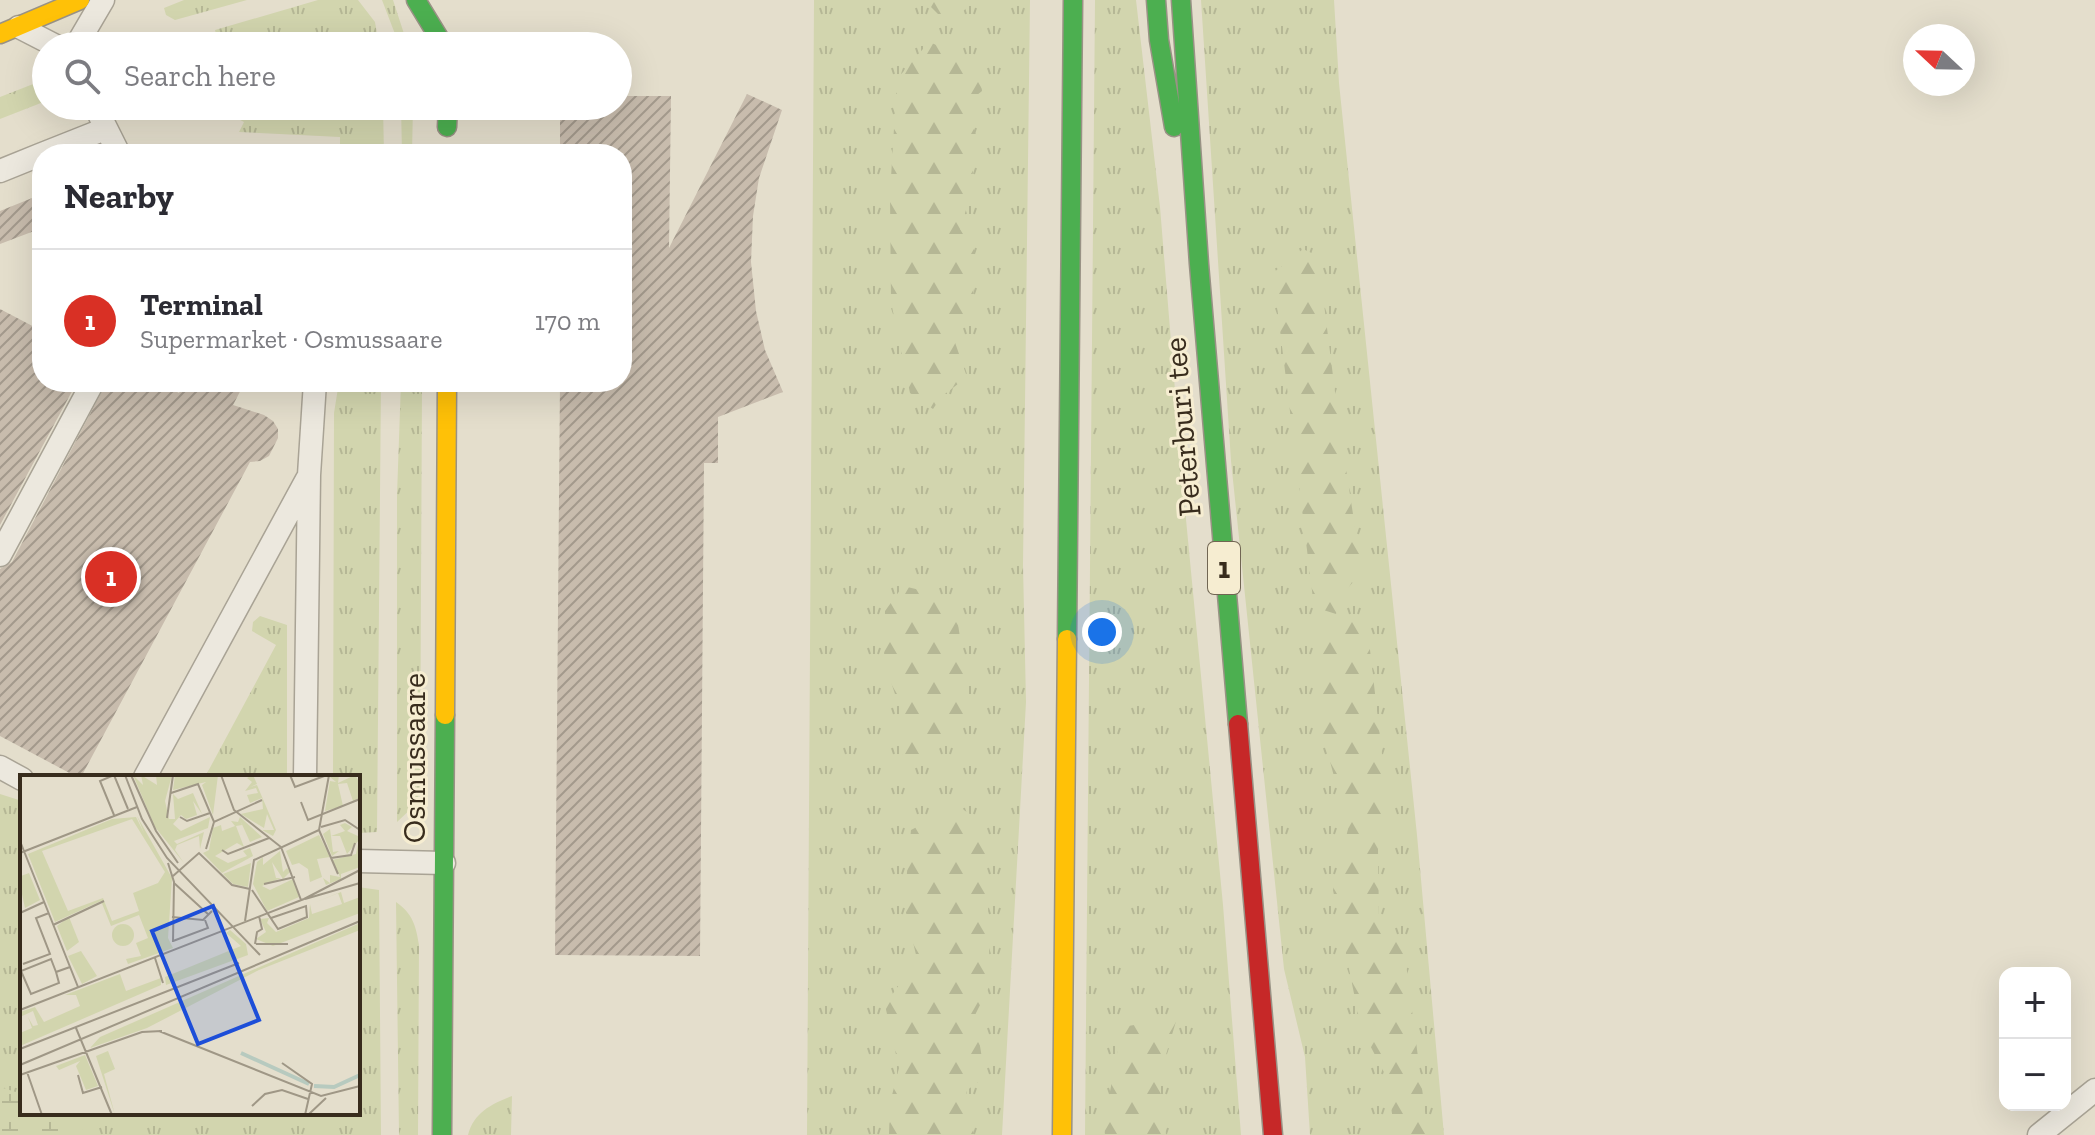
<!DOCTYPE html>
<html lang="en">
<head>
<meta charset="utf-8">
<style>
	:root { --surface:#fff; --page:#f2f2f3; --text:#2b2b33; --muted:#7c7c81; --line:#e1e1e2; --accent:#d93025 }
	body { margin:0; font-family:"Zilla Slab",serif; background:var(--page); color:var(--text) }
	.controls { position:absolute; right:24px; bottom:24px; display:grid; overflow:hidden; border-radius:16px; box-shadow:0 8px 32px #0002 }
	.controls button { width:72px; height:72px; display:grid; place-items:center; padding:0; border:0; border-bottom:2px solid var(--line); background:var(--surface); color:var(--text); font:40px sans-serif }
	.compass { position:absolute; left:1903px; top:24px; width:72px; height:72px; border-radius:50%; background:var(--surface); box-shadow:0 8px 32px #0002; rotate:292deg }
	.you { position:absolute; left:1102px; top:632px; width:28px; height:28px; margin:-20px; border:6px solid #fff; border-radius:50%; background:#1a73e8; box-shadow:0 0 0 12px #1a73e833 }
	.badge { display:grid; place-items:center; width:52px; height:52px; border-radius:50%; background:var(--accent); color:#fff; font-size:26px; font-weight:700 }
	.pin { position:absolute; translate:-50% -50%; border:4px solid #fff; box-shadow:0 2px 8px #0006 }
	.list { margin:0; padding:0; list-style:none }
	h2 { display:flex; justify-content:space-between; align-items:center; height:104px; margin:0; padding:0 32px; font-size:34px }
	h2 small { font-size:26px; font-weight:400; color:var(--muted) }
	.list li { display:grid; grid-template-columns:52px 1fr auto; gap:24px; align-items:center; box-sizing:border-box; height:144px; padding:0 32px; border-top:2px solid var(--line) }
	.list b { display:block; font-size:30px; white-space:nowrap }
	.list p { margin:0; font-size:26px; white-space:nowrap; color:var(--muted) }
	.list em { font-size:26px; font-style:normal; color:var(--muted) }
	.icon { flex:none; width:44px; height:44px; fill:none; stroke:currentColor; stroke-width:2; stroke-linecap:round; stroke-linejoin:round }
	.map { position:relative; flex:none; width:2095px; height:1135px; overflow:hidden }
	.search { position:absolute; background:var(--surface); box-shadow:0 8px 32px #0002; left:32px; top:32px; width:600px; height:88px; display:flex; align-items:center; gap:20px; box-sizing:border-box; padding:0 28px; border-radius:44px; color:var(--muted); font-size:30px }
	.panel { position:absolute; background:var(--surface); box-shadow:0 8px 32px #0002; left:32px; top:144px; width:600px; height:248px; border-radius:32px }
	.map>svg:first-child { display:block }
	.grass { fill:url(#grass-tufts) }
	.forest { fill:url(#forest-firs) }
	.wetland { fill:url(#wetland-marsh) }
	.building { fill:url(#building-hatch) }
	.lines { fill:none; stroke-linecap:round; stroke-linejoin:round }
	.lane-casing { stroke:#a9a395; stroke-width:25 }
	.fast-casing { stroke:#999285; stroke-width:21 }
	.slow-casing { stroke:#999285; stroke-width:21 }
	.jam-casing { stroke:#999285; stroke-width:21 }
	.lane { stroke:#ece8de; stroke-width:22 }
	.fast { stroke:#4caf50; stroke-width:18 }
	.slow { stroke:#ffc107; stroke-width:18 }
	.jam { stroke:#c62828; stroke-width:18 }
	.labels { text-anchor:middle; stroke-width:6; stroke-linejoin:round; paint-order:stroke }
	.shield { fill:#f6edd1; stroke:#716653; stroke-width:2 }
	.shield-label { font-size:30px; font-weight:bold; fill:#382c1d }
	.street-label { font-size:32px; fill:#382c1d; stroke:#f6edd1 }
	.inset-river { fill:none; stroke:#b7cabf; stroke-width:4 }
	.inset-road { fill:none; stroke:#9f9786; stroke-width:2 }
	.view { fill:#1d4ed8; fill-opacity:0.15; stroke:#1d4ed8; stroke-width:4 }
	.inset-edge { fill:none; stroke:#382c1d; stroke-width:4 }
</style>
</head>
<body>
<div class="map">
<svg width="2095" height="1135" viewBox="0 0 2095 1135">
	<defs>
		<pattern id="grass-tufts" width="24" height="20" patternUnits="userSpaceOnUse" patternTransform="scale(2)"><rect width="24" height="20" fill="#d2d5ae"/><path d="M3 7l-1-3M5 7V3M7 7l1-3M15 17l-1-3M17 17v-4M19 17l1-3" fill="none" stroke="#b5b795"/></pattern>
		<pattern id="forest-firs" width="22" height="20" patternUnits="userSpaceOnUse" patternTransform="scale(2)"><rect width="22" height="20" fill="#d2d5ae"/><path d="M5 1l3.5 6h-7zM16 11l3.5 6h-7z" fill="#b5b795"/></pattern>
		<pattern id="wetland-marsh" width="20" height="14" patternUnits="userSpaceOnUse" patternTransform="scale(2)"><rect width="20" height="14" fill="#d2d5ae"/><path d="M1 5h8M5 5V1M11 12h8M15 12V8" fill="none" stroke="#b5b795"/></pattern>
		<pattern id="building-hatch" width="6" height="6" patternUnits="userSpaceOnUse" patternTransform="scale(2)"><rect width="6" height="6" fill="#c8bcad"/><path d="M-1 1l2-2M0 6l6-6M5 7l2-2" fill="none" stroke="#a3998c"/></pattern>
	</defs>
	<rect width="100%" height="100%" fill="#e4decc"/>
	<path class="grass" d="M 184,0 L 247,0 L 175,20 L 166,15 L 164,8 Z
		M 318,0 L 358,0 L 375,22 L 379,46 L 219,46 L 215,30 Z
		M 382,0 L 393,0 L 408,46 L 397,46 L 395,34 Z
		M 814,0 L 1030,0 L 1023,565 L 1026,702 L 1002,1135 L 807,1135 Z
		M 1095,0 L 1136,0 L 1160,207 L 1183,488 L 1223,905 L 1241,1135 L 1085,1135 Z
		M 1201,0 L 1334,0 L 1339,83 L 1417,835 L 1444,1135 L 1310,1135 L 1305,1057 L 1284,969 L 1231,461 Z
		M 46,79 L 46,101 L 0,119 L 0,97 Z
		M 226,106 L 383,106 L 384,154 L 340,154 L 340,137 L 239,132 L 244,122 L 223,111 Z
		M 401,106 L 413,106 L 412,154 L 402,154 Z
		M 342,382 L 381,382 L 377,832 L 358,833 L 358,777 L 333,777 L 334,413 L 338,388 Z
		M 401,382 L 417,382 L 422,390 L 420,792 L 414,806 L 397,822 L 397,495 Z
		M 260,616 L 287,625 L 287,777 L 205,777 L 276,645 L 252,631 L 253,622 Z
		M 0,794 L 22,801 L 22,1113 L 358,1113 L 358,887 L 379,890 L 381,1135 L 0,1135 Z
		M 396,902 C 413,914 416,926 419,945 L 418,1135 L 399,1135 Z
		M 512,1096 L 511,1135 L 468,1135 C 474,1112 492,1104 512,1096 Z"/>
	<path class="forest" d="M 924,0 L 976,0 L 962,12 L 941,17 Z
		M 929,42 L 979,62 L 982,91 L 966,104 L 976,135 L 971,194 L 960,229 L 975,251 L 973,298 L 964,315 L 950,328 L 967,377 L 941,397 L 933,409 L 910,393 L 891,302 L 890,194 L 897,79 Z
		M 1303,249 L 1318,256 L 1339,424 L 1362,572 L 1346,590 L 1336,614 L 1314,607 L 1273,273 Z
		M 903,586 L 954,598 L 972,716 L 955,723 L 931,762 L 900,754 L 900,709 L 884,661 L 885,611 Z
		M 1366,615 L 1390,824 L 1378,849 L 1379,921 L 1404,948 L 1428,1135 L 1395,1135 L 1387,1078 L 1361,1028 L 1333,890 L 1348,829 L 1323,735 L 1321,623 Z
		M 958,806 L 986,825 L 990,985 L 975,1015 L 985,1077 L 966,1091 L 974,1135 L 889,1135 L 890,1103 L 899,1068 L 885,1005 L 917,959 L 904,904 L 911,830 Z
		M 1177,1018 L 1159,1078 L 1166,1135 L 1105,1135 L 1104,1124 L 1122,1027 Z"/>
	<path class="wetland" d="M 0,1087 L 22,1094 L 22,1113 L 85,1114 L 81,1135 L 0,1135 Z"/>
	<path class="building" d="M 747,94 L 782,110 L 759,178 L 753,216 L 751,262 L 756,311 L 765,350 L 783,392 L 718,417 L 718,463 L 704,463 L 700,956 L 555,955 L 560,382 L 622,382 L 622,154 L 560,154 L 560,106 L 618,106 L 618,96 L 671,96 L 669,248 Z
		M 42,194 L 42,228 L 0,244 L 0,211 Z
		M 0,309 L 42,331 L 42,382 L 77,382 L 0,525 Z
		M 107,382 L 158,382 L 179,393 L 185,382 L 245,382 L 233,405 L 264,415 L 273,421 L 278,429 L 278,438 L 269,456 L 260,461 L 250,462 L 81,777 L 77,777 L 0,736 L 0,569 L 12,562 Z"/>
	<g class="lines">
		<defs>
			<path id="lane" d="M 19,27 L 56,46
				M 76,46 L 103,0
				M 95,106 L 119,154
				M 42,154 L 105,129
				M 0,171 L 42,154
				M 0,555 L 93,382
				M 0,767 L 22,779
				M 145,777 L 307,479
				M 305,777 L 309,475 L 315,382
				M 358,861 L 444,863
				M 2039,1135 L 2095,1090"/>
			<path id="fast" d="M 416,0 L 444,46
				M 1156,0 L 1159,40 L 1174,127
				M 1181,0 L 1199,264 L 1238,724
				M 447,127 L 448,106
				M 1067,639 L 1073,0
				M 442,1135 L 445,715"/>
			<path id="slow" d="M 0,34 L 80,0
				M 445,715 L 447,382
				M 1062,1135 L 1067,639"/>
			<path id="jam" d="M 1238,724 L 1273,1135"/>
		</defs>
		<use href="#lane" class="lane-casing"/>
		<use href="#fast" class="fast-casing"/>
		<use href="#slow" class="slow-casing"/>
		<use href="#jam" class="jam-casing"/>
		<use href="#lane" class="lane"/>
		<use href="#fast" class="fast"/>
		<use href="#slow" class="slow"/>
		<use href="#jam" class="jam"/>
	</g>
	<g class="labels">
		<rect class="shield" x="1208" y="542" width="32" height="52" rx="6"/>
		<g class="shield-label">
			<text x="1224" y="578">1</text>
		</g>
		<g class="street-label">
			<text transform="translate(1182 427) rotate(-95)" y="11">Peterburi tee</text>
			<text transform="translate(414 758) rotate(-90)" y="11">Osmussaare</text>
		</g>
	</g>
	<g transform="translate(20 775)">
		<rect width="340" height="340" fill="#e4decc"/>
		<path d="M 113,0 L 123,10 L 121,0 L 137,10 L 136,0 L 152,0 L 145,26 L 149,44 L 155,44 L 153,19 L 158,24 L 173,18 L 182,39 L 173,26 L 177,40 L 166,44 L 161,40 L 153,49 L 161,56 L 190,42 L 188,53 L 154,66 L 157,69 L 184,57 L 180,74 L 179,61 L 157,70 L 155,75 L 164,88 L 135,52 ZM 155,0 L 198,0 L 193,40 L 182,10 L 186,7 L 153,15 ZM 233,0 L 237,9 L 230,12 L 237,10 L 256,55 L 253,61 L 242,55 L 254,55 L 247,39 L 244,53 L 221,39 L 243,34 L 242,23 L 230,28 L 227,20 L 238,18 L 236,13 L 225,16 L 232,7 L 227,3 ZM 319,0 L 318,8 L 335,0 L 340,8 L 338,24 L 333,26 L 327,8 L 318,9 L 323,31 L 305,36 L 310,6 L 316,7 L 310,2 ZM 117,41 L 152,103 L 148,163 L 153,173 L 108,189 L 106,184 L 121,181 L 116,168 L 128,163 L 119,140 L 91,151 L 81,126 L 35,147 L 8,79 L 92,44 L 116,42 L 124,58 ZM 112,44 L 145,97 L 138,108 L 113,118 L 119,136 L 92,146 L 83,123 L 48,136 L 22,76 ZM 220,42 L 242,62 L 230,67 L 220,45 L 222,50 L 216,51 L 224,72 L 217,68 L 195,81 L 208,88 L 227,81 L 223,76 L 230,73 L 233,81 L 202,98 L 183,78 L 189,75 L 193,53 L 201,50 L 202,56 L 215,51 L 211,46 L 218,47 ZM 325,48 L 332,52 L 327,56 L 340,62 L 340,92 L 321,99 L 321,104 L 306,110 L 303,103 L 310,108 L 310,100 L 320,102 L 312,85 L 336,79 L 339,65 L 327,79 L 320,61 L 311,61 L 313,77 L 319,76 L 312,81 L 303,59 L 310,54 L 311,61 L 325,56 L 320,50 ZM 299,60 L 310,82 L 297,84 L 302,102 L 290,107 L 288,94 L 279,88 L 272,90 L 266,76 ZM 260,76 L 263,97 L 267,93 L 270,97 L 263,104 L 252,87 L 256,103 L 261,103 L 242,111 L 250,115 L 273,104 L 279,122 L 247,136 L 233,109 L 237,87 L 243,82 L 243,90 ZM 231,88 L 228,112 L 213,109 L 203,99 ZM 9,98 L 20,125 L 5,133 L 0,110 L 1,101 ZM 321,117 L 324,128 L 340,122 L 340,138 L 253,171 L 236,164 L 246,157 L 240,144 L 249,143 L 247,148 L 256,157 L 289,143 L 290,129 L 292,139 L 322,129 L 318,118 L 294,128 ZM 49,142 L 59,167 L 47,176 L 37,151 ZM 340,148 L 340,155 L 239,195 L 127,253 L 70,273 L 80,262 ZM 210,155 L 226,169 L 228,180 L 146,210 L 145,202 L 221,171 L 206,158 ZM 61,176 L 77,201 L 62,209 L 48,181 ZM 100,199 L 106,216 L 141,203 L 141,210 L 0,271 L 0,258 L 12,253 L 8,242 L 13,251 L 18,250 L 13,236 L 0,242 L 0,237 L 15,232 L 24,247 L 60,231 L 56,220 L 45,220 ZM 131,258 L 88,276 L 95,294 L 84,299 L 95,340 L 76,281 ZM 65,280 L 78,311 L 66,315 L 56,291 L 60,286 L 39,295 L 36,291 Z" fill="#d2d5ae" fill-rule="evenodd"/>
		<path d="M92 160a11 11 0 1 1 22 0a11 11 0 1 1-22 0Z" fill="#d2d5ae"/>
		<path class="inset-river" d="M 221,278 L 289,309M 294,311 L 314,312 L 340,300"/>
		<path class="inset-road" d="M 105,0 L 122,44 L 147,83 L 240,180M 111,0 L 136,56 L 158,88M 201,0 L 214,35 L 261,72 L 281,125M 270,0 L 275,12 L 307,0M 151,18 L 178,9 L 194,47 L 242,25M 281,27 L 288,45 L 340,24M 94,40 L 80,6 L 94,0 L 108,34M 160,42 L 167,46 L 190,38M 147,43 L 153,0M 301,52 L 325,45 L 340,55M 299,55 L 318,99M 0,66 L 58,212M 186,74 L 194,47M 202,75 L 208,79 L 249,63M 0,78 L 117,32M 311,83 L 331,80 L 335,68M 148,88 L 154,107 L 153,167M 153,101 L 179,78 L 212,110 L 230,114M 154,108 L 189,140M 244,109 L 275,102M 232,115 L 258,154 L 287,142 L 286,131 L 251,143M 285,124 L 340,108M 0,138 L 24,127M 152,142 L 183,145 L 192,136M 225,146 L 234,85 L 299,55 L 309,0M 33,150 L 84,126M 153,166 L 188,153 L 185,145M 235,169 L 237,157 L 242,154 L 239,141M 236,169 L 268,169M 135,183 L 143,208M 3,189 L 30,179 L 16,143 L 29,138M 36,197 L 31,184 L 1,196 L 11,219 L 39,208 L 36,197 L 50,192M 0,235 L 284,124 L 340,95M 56,253 L 92,340M 139,256 L 301,321 L 340,311M 0,274 L 219,188M 262,288 L 292,309 L 285,340M 0,290 L 340,146M 7,297 L 22,340M 0,300 L 122,257 L 142,256M 58,300 L 63,318 L 82,312M 232,331 L 245,319 L 262,315 L 288,324M 288,340 L 306,323"/>
		<path class="view" d="M 193,131 L 239,245 L 178,269 L 132,156 Z"/>
		<rect width="340" height="340" class="inset-edge"/>
	</g>
</svg>
<div class="controls">
<button>+</button>
<button>−</button>
</div>
<svg class="compass" viewBox="-18 -18 36 36"><path d="M0-13l5 13h-10z" fill="#e53935"/><path d="M0 13l5-13h-10z" fill="#7c7c81"/></svg>
<div class="you"></div>
<div class="pin badge" style="left:111px;top:577px">1</div>
<div class="search"><svg class="icon" aria-label="search" viewBox="0 0 24 24"><circle cx="10" cy="10" r="6"/><path d="M15 15l6 6"/></svg>Search here</div>
<section class="panel">
<h2>Nearby<small></small></h2>
<ul class="list">
<li><span class="badge">1</span><div><b>Terminal</b><p>Supermarket · Osmussaare</p></div><em>170 m</em></li>
</ul>
</section>
</div>
</body>
</html>
